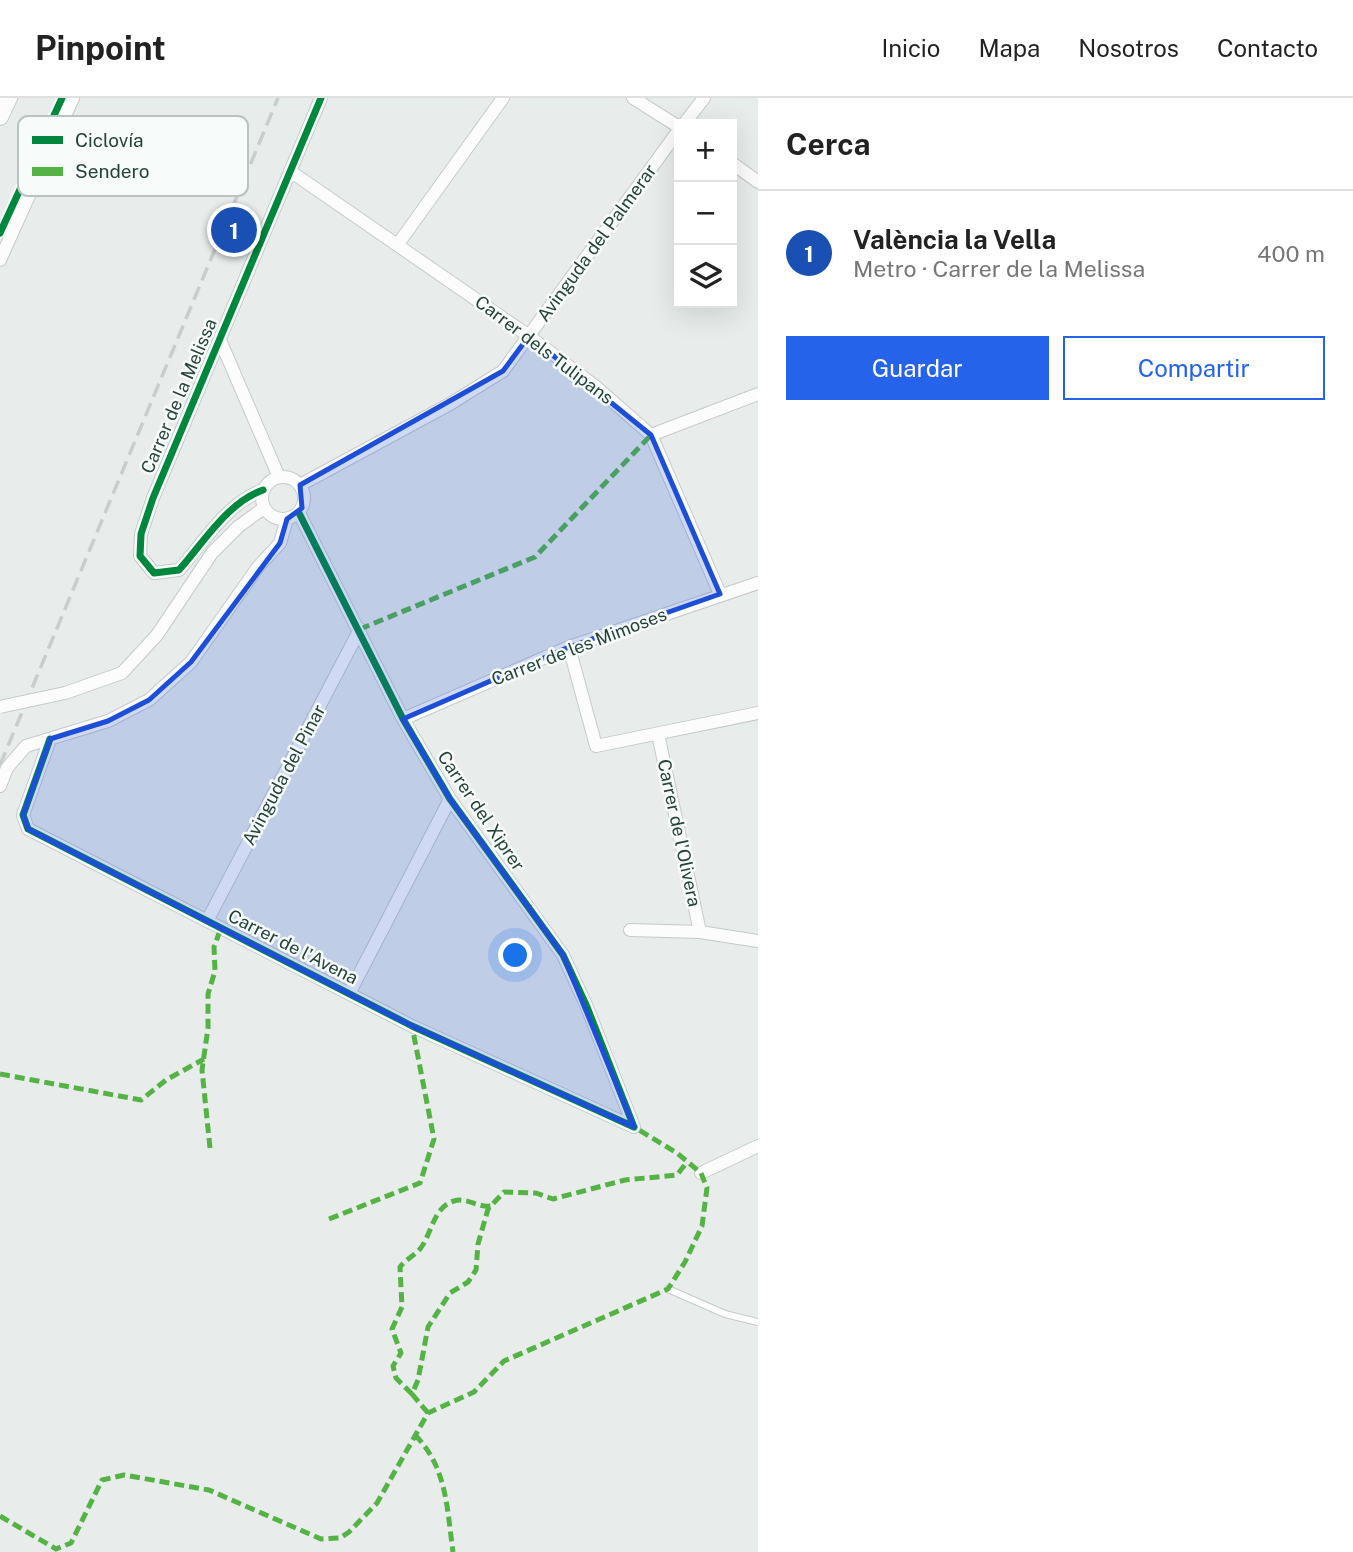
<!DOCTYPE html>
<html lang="es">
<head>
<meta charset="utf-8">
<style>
	:root { --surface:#fff; --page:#f6f6f6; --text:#222; --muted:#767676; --line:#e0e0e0; --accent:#2563eb }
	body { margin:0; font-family:"Public Sans",sans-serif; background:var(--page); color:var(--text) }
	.controls { position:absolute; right:21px; top:21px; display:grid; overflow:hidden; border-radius:0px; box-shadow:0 7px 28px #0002 }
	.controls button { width:63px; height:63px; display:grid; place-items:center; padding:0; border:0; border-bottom:2px solid var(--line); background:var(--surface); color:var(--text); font:35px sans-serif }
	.you { position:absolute; left:516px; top:858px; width:24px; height:24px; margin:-18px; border:5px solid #fff; border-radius:50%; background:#1a73e8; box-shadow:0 0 0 10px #1a73e833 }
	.badge { display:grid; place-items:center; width:46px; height:46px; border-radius:50%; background:var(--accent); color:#fff; font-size:23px; font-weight:700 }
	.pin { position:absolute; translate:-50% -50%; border:4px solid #fff; box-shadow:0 2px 7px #0006 }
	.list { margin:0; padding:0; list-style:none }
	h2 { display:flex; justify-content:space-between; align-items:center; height:91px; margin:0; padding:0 28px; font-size:30px }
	h2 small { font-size:23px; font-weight:400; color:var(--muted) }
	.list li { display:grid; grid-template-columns:46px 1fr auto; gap:21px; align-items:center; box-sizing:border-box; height:126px; padding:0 28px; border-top:2px solid var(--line) }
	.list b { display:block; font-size:26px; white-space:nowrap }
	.list p { margin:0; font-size:23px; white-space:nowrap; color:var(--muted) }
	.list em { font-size:23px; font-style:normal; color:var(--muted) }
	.actions { display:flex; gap:14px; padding:21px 28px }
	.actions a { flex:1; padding:16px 0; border:2px solid var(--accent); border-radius:0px; text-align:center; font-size:24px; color:var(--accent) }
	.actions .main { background:var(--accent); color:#fff }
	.icon { flex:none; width:38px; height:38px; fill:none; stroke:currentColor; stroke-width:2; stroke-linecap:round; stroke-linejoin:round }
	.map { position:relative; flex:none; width:758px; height:1454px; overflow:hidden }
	header { display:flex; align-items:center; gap:42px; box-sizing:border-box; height:98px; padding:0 35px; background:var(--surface); border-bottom:2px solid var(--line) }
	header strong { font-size:33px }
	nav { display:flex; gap:38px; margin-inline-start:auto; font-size:24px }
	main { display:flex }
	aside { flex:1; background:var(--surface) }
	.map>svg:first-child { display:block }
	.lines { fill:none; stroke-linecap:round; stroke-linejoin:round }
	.lane-casing { stroke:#c5cac8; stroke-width:8 }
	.street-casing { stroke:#c5cac8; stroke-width:14 }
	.secondary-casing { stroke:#c3cbc8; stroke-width:18 }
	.lane { stroke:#fcfcfc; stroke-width:6 }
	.street { stroke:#fcfcfc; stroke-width:12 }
	.secondary { stroke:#fcfcfc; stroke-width:16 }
	.rail { stroke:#c9cdcc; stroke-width:3.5; stroke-dasharray:14 7; stroke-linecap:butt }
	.street-bridge-casing { stroke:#c5cac8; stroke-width:14; stroke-linecap:butt }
	.street-bridge { stroke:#fcfcfc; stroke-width:12 }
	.quiet { stroke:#55b346; stroke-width:5; stroke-dasharray:10 5; stroke-linecap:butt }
	.cycleway-casing { stroke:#f7fbf9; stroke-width:11 }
	.cycleway { stroke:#00873e; stroke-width:7 }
	.marked { fill:#1d4ed8; fill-opacity:0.2; stroke:#1d4ed8; stroke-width:5; stroke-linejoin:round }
	.labels { text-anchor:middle; stroke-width:5; stroke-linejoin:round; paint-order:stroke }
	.street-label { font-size:18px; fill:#24423a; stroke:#f7fbf9 }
	.key { fill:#f7fbf9; stroke:#b8c4c0; stroke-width:2 }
	.key-label { font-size:19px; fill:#24423a }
</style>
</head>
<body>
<header>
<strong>Pinpoint</strong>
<nav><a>Inicio</a><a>Mapa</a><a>Nosotros</a><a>Contacto</a></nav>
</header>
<main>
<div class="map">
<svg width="758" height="1454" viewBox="0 0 758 1454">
	<rect width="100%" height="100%" fill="#e8edeb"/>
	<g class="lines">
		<defs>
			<path id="lane" d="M 668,1191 L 725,1216 L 758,1224"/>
			<path id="street" d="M 633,0 L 679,29
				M 684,26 L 704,0
				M 732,65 L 758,84
				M 290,73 L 529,238 L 595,288 L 651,337 L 720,496
				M 398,146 L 503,0
				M 0,162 L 73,0
				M 220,242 L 279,379
				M 651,337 L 758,296
				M262 400a21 21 0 1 1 42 0a21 21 0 1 1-42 0Z
				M 300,387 L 450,306 L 503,273 L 679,32
				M 263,392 C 227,405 204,444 179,472 L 154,475 L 140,458 L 141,436 L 153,400 L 321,0
				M 299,415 L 403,621 L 450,701 L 563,857 L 587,909 L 634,1029
				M 569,549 L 596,648 L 758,615
				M 65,595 L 122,575 L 157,537 L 212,455 L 239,428 L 264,410
				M 403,621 L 569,549 L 758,485
				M 658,636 L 700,834
				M 50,641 L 23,717 L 28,731 L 412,928 L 634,1029
				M 0,688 L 7,670 L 26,648 L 108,623 L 149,602 L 191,564 L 258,469 L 280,445 L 287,421
				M 207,823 L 360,531
				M 630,832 L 700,834 L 758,843
				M 350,894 L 450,701
				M 701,1075 L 758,1048"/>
			<path id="secondary" d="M 0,19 L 9,0"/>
		</defs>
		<use href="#lane" class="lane-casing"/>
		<use href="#street" class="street-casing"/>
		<use href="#secondary" class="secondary-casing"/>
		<use href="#lane" class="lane"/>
		<use href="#street" class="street"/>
		<use href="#secondary" class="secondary"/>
		<path class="rail" d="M 0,667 L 278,0"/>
		<defs>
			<path id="street-bridge" d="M 0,609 L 65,595"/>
		</defs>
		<use href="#street-bridge" class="street-bridge-casing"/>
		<use href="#street-bridge" class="street-bridge"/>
		<path class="quiet" d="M 360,531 L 535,459 L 651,337
			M 0,976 L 141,1002 L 166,982 L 204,961
			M 210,1050 L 202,972 L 208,930 L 208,896 L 215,873 L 214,849 L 221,830
			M 329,1121 L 420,1085 L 434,1041 L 412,928
			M 412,1296 L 396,1280 L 393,1268 L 401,1255 L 392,1231 L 402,1209 L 400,1169 C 406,1161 414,1158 420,1151 C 432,1136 433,1109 454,1103 C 467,1099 478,1110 491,1108
			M 428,1315 L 412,1296 L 418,1282 L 428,1229 L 450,1195 L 468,1184 L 476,1172 L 478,1146 L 488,1111 L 504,1094 L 536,1095 L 553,1101 L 625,1082 L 677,1077 L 687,1064
			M 415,1337 C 447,1369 447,1411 453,1454
			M 0,1418 L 56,1451 L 71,1445 L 102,1382 L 124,1377 L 209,1392 L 321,1441 L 340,1440 L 349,1434 L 377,1405 L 428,1315 L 474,1294 L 504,1263 L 668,1191 L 685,1164 L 702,1128 L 707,1090 L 701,1075 L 677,1055 L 634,1029"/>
		<defs>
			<path id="cycleway" d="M 0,135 L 62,0
				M 263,392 C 227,405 204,444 179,472 L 154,475 L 140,458 L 141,436 L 153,400 L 321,0
				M 299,415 L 403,621 L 450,701 L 563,857 L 587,909 L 634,1029
				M 50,641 L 23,717 L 28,731 L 412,928 L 634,1029"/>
		</defs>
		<use href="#cycleway" class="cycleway-casing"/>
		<use href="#cycleway" class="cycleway"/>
	</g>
	<path class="marked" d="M 529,238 L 651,337 L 720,496 L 569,549 L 403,621 L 450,701 L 563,857 L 634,1029 L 412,928 L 207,823 L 28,731 L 23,717 L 50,641 L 108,623 L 149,602 L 191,564 L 280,445 L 287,421 L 302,410 L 300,387 L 503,273 Z"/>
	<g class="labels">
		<g class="street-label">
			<text transform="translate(597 145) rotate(-54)" y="6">Avinguda del Palmerar</text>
			<text transform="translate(544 252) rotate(37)" y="6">Carrer dels Tulipans</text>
			<text transform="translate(179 298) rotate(-67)" y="6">Carrer de la Melissa</text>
			<text transform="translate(579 549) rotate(-21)" y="6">Carrer de les Mimoses</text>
			<text transform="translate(284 677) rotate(-62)" y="6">Avinguda del Pinar</text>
			<text transform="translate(481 713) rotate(56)" y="6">Carrer del Xiprer</text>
			<text transform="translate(679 735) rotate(78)" y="6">Carrer de l'Olivera</text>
			<text transform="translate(293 849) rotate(27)" y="6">Carrer de l'Avena</text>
		</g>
	</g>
	<rect x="18" y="18" width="230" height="80" rx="10" class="key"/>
	<rect x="32" y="38" width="31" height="8" fill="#00873e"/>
	<rect x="32" y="69" width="31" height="9" fill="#55b346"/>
	<g class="key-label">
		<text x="75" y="49">Ciclovía</text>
		<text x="75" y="80">Sendero</text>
	</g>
</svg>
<div class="controls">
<button>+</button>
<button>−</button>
<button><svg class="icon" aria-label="layers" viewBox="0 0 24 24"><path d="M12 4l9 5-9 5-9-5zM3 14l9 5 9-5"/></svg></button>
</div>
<div class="you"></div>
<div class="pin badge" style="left:234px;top:132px;background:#1a4fb4">1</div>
</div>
<aside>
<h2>Cerca<small></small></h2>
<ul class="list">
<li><span class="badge" style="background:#1a4fb4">1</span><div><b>València la Vella</b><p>Metro · Carrer de la Melissa</p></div><em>400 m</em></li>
</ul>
<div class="actions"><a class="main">Guardar</a><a>Compartir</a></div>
</aside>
</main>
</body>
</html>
